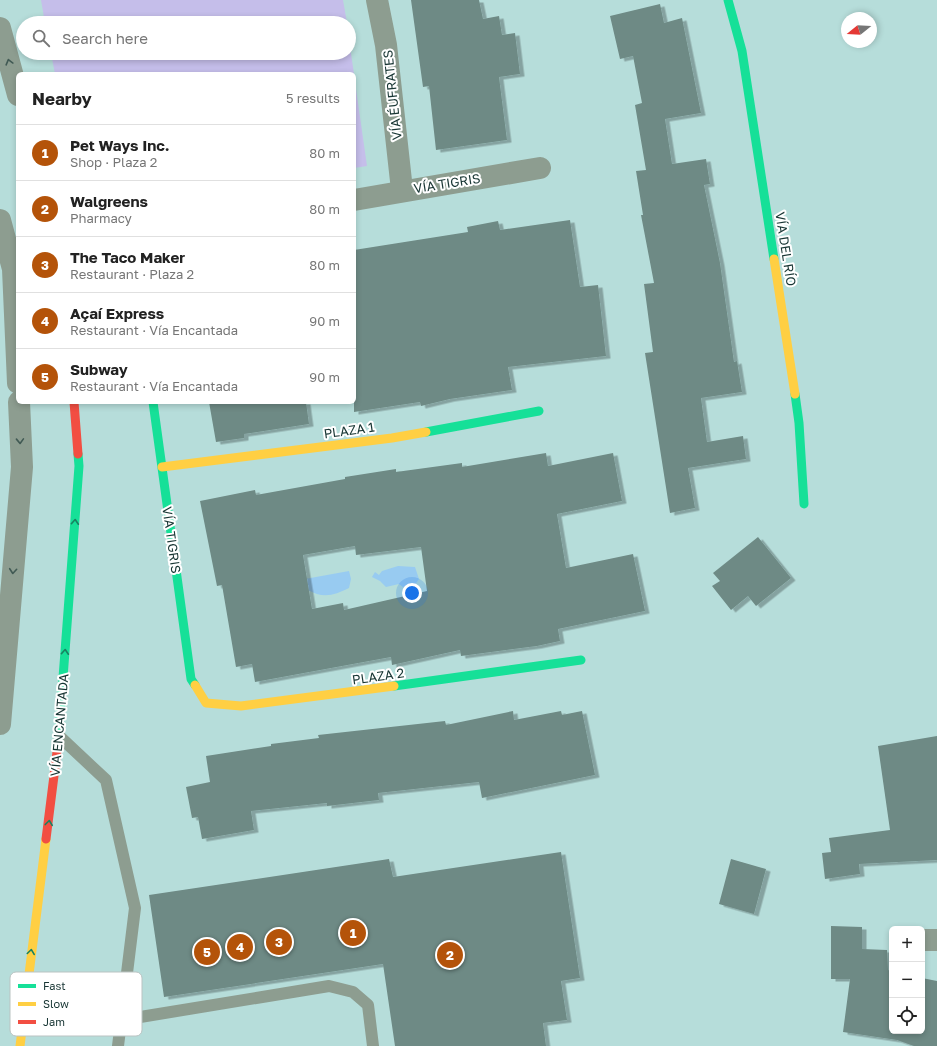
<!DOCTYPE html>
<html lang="en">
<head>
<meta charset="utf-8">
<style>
	:root { --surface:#fff; --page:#f2f2f2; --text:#222; --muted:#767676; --line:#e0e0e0; --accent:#b45309 }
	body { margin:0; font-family:"Golos Text",sans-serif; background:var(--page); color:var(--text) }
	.controls { position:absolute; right:12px; bottom:12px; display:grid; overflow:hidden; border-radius:6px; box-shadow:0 2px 6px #0003 }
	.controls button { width:36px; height:36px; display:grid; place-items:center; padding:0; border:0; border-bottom:1px solid var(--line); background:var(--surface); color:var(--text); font:20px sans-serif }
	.compass { position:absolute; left:841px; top:12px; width:36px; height:36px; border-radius:50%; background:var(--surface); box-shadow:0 2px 6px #0003; rotate:252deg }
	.you { position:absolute; left:412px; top:593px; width:14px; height:14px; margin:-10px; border:3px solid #fff; border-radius:50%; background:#1a73e8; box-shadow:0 0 0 6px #1a73e833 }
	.badge { display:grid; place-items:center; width:26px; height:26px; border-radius:50%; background:var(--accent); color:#fff; font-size:13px; font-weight:700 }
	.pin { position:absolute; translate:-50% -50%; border:2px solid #fff; box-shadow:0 1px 4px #0006 }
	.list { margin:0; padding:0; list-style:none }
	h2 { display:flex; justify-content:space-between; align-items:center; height:52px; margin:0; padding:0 16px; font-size:17px }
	h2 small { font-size:13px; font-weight:400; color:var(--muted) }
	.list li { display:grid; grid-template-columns:26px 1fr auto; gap:12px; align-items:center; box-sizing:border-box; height:56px; padding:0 16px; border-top:1px solid var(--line) }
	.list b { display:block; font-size:15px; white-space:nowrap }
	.list p { margin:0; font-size:13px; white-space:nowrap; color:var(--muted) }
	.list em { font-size:13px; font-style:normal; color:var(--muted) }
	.icon { flex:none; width:22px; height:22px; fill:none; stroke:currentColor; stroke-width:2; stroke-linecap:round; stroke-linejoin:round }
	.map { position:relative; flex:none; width:937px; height:1046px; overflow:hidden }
	.search { position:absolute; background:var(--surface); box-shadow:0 2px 6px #0003; left:16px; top:16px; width:340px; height:44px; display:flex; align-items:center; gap:10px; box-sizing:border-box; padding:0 14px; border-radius:22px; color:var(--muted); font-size:15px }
	.panel { position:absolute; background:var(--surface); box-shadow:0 2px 6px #0003; left:16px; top:72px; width:340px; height:332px; border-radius:6px }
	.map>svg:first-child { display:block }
	.green { fill:#c5beea }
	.water { fill:#98cbf1 }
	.building { fill:#6e8a85; fill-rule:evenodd; filter:url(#shadow) }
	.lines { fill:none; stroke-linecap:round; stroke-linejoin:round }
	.lane { stroke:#8d9d90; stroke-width:12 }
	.street { stroke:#8d9d90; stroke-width:22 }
	.fast { stroke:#16e098; stroke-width:9 }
	.slow { stroke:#ffcf43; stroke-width:9 }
	.jam { stroke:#f24e42; stroke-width:9 }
	.oneway { stroke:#415a54 }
	.oneway2 { stroke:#178261 }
	.labels { text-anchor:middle; stroke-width:4; stroke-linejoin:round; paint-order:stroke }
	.street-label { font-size:13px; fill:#183634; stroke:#fff }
	.key { fill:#fff; stroke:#bac3c2; stroke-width:1 }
	.key-label { font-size:11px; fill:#183634 }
</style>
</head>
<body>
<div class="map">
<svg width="937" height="1046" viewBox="0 0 937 1046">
	<defs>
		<filter id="shadow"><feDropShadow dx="4.5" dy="2.5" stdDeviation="0" flood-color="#0004"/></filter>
	</defs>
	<rect width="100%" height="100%" fill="#b6ddda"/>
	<path class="green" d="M 41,0 L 343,0 L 347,23 L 45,23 Z
		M 349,40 L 354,74 L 55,74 L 51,53 L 349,53 Z
		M 354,75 L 367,166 L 354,168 Z"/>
	<path class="water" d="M 398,566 L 415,567 L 419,579 L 414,586 L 403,587 L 399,584 L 386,587 L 380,581 L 372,577 L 375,572 L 379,575 L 382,571 Z
		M 349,571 L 351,579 L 349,588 C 335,595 323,599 308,590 L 305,579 Z"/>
	<path class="building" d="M 411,0 L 479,0 L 483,19 L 499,16 L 502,35 L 515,33 L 520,74 L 499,77 L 507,140 L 436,150 L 429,86 L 423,87 Z
		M 660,4 L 664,23 L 682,18 L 701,113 L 665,119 L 672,164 L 706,159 L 710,184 L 704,185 L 720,263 L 734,362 L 737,361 L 742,392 L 701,398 L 707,442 L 743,436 L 746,459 L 688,468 L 695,508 L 670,513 L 645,353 L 653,352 L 644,284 L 654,283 L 641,215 L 643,215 L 636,171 L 646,170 L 635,105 L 642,103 L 633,56 L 620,59 L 610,16 Z
		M 570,220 L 580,287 L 598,285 L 606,356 L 508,367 L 512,390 L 450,399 L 421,406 L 420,402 L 354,412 L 354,250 L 468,232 L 467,227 L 498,221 L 500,230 Z
		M 209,402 L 306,402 L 309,424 L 244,434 L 244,438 L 216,442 Z
		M 546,453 L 548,466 L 613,453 L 622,501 L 557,514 L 566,568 L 633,554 L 645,611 L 558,629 L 560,641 L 537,646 L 461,656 L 460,650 L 392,665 L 391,657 L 255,682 L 252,664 L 236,667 L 222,585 L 217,586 L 200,501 L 255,490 L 256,495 L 345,479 L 345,477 L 396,469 L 396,472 L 462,463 L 462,467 ZM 355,546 L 356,555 L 421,547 L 427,591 L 344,610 L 343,603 L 312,609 L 303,555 Z
		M 758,537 L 791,578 L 756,606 L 748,596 L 731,610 L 712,586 L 720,581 L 713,573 Z
		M 513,711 L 514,720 L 561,711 L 562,715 L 582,711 L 595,775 L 482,798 L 479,782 L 378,793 L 379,800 L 327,806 L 327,803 L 251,811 L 254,830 L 202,839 L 198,817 L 192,818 L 186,787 L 210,782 L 206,756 L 271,746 L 271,744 L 319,738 L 318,735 L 445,721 L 446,725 Z
		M 937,736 L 937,860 L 859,864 L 860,874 L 825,879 L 822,853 L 831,852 L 829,838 L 890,830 L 878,746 Z
		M 561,852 L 580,978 L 561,981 L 567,1020 L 543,1023 L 546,1046 L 395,1046 L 383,964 L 164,997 L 149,895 L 389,859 L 393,877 Z
		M 731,859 L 766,869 L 754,914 L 719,904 Z
		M 831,926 L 862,927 L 862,949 L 887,950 L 888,970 L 892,971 L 892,1031 L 922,1031 L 922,978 L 937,981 L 937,1046 L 914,1046 L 897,1040 L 843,1032 L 850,979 L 831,979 Z"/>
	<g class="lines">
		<path class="lane" d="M 59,736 L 106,780 L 135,908 L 118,1046
			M 122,1020 L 329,986 L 353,992 L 368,1005 L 373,1046"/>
		<path class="street" d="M 377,0 L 386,45 L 402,190
			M 0,28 L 18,95
			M 354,200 L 540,168
			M 0,220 L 13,269 L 18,383
			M 0,724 L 22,467 L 19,402
			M 922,940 L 937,940"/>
		<path class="fast" d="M 728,0 L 742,51 L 774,259
			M 795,394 L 799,423 L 804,504
			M 153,402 L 191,679 L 195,685
			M 426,432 L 539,411
			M 394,686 L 581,660
			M 58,744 L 79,466 L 78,454"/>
		<path class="slow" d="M 774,259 L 795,394
			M 162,467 L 392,438 L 426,432
			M 195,685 L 206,703 L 241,706 L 394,686
			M 20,1046 L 46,839"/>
		<path class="jam" d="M 74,402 L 78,454
			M 46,839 L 58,744"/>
	</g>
	<defs><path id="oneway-chevron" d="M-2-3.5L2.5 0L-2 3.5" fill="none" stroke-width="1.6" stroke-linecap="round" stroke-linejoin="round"/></defs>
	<g class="oneway">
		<use href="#oneway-chevron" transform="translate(9 62) rotate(-105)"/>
		<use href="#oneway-chevron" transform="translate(20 441) rotate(88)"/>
		<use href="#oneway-chevron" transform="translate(13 571) rotate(95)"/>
	</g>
	<g class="oneway2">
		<use href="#oneway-chevron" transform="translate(75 522) rotate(-86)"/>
		<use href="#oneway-chevron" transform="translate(65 652) rotate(-86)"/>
		<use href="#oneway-chevron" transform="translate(49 823) rotate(-83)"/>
		<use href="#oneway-chevron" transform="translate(31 952) rotate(-82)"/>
	</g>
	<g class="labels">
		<g class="street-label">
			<text transform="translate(392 95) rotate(-96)" y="5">VÍA ÉUFRATES</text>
			<text transform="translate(447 183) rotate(-9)" y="5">VÍA TIGRIS</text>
			<text transform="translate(786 249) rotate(81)" y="5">VÍA DEL RÍO</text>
			<text transform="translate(349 430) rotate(-8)" y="5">PLAZA 1</text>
			<text transform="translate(172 540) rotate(82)" y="5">VÍA TIGRIS</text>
			<text transform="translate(378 676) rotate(-8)" y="5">PLAZA 2</text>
			<text transform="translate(59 725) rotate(-85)" y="5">VÍA ENCANTADA</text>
		</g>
	</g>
	<rect x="10" y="972" width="132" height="64" rx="6" class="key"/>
	<rect x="18" y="984" width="18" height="4" fill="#16e098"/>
	<rect x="18" y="1002" width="18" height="4" fill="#ffcf43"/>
	<rect x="18" y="1020" width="18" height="4" fill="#f24e42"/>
	<g class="key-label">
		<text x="43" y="990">Fast</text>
		<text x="43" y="1008">Slow</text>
		<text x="43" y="1026">Jam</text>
	</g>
</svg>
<div class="controls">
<button>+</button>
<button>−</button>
<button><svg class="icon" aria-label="locate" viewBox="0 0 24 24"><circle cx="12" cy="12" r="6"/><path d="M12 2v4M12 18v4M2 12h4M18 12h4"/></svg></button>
</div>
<svg class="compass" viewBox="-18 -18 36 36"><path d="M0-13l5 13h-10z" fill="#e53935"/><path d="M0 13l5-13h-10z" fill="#767676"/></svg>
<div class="you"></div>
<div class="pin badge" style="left:353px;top:933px">1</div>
<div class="pin badge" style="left:450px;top:955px">2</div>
<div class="pin badge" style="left:279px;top:942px">3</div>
<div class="pin badge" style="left:240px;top:947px">4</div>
<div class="pin badge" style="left:207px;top:952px">5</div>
<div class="search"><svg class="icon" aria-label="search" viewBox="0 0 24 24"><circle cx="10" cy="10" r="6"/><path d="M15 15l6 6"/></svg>Search here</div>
<section class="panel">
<h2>Nearby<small>5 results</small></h2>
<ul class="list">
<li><span class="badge">1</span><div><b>Pet Ways Inc.</b><p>Shop · Plaza 2</p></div><em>80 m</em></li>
<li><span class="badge">2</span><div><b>Walgreens</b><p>Pharmacy</p></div><em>80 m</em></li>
<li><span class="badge">3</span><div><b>The Taco Maker</b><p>Restaurant · Plaza 2</p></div><em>80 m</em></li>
<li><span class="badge">4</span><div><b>Açaí Express</b><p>Restaurant · Vía Encantada</p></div><em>90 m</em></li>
<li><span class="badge">5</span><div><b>Subway</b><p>Restaurant · Vía Encantada</p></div><em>90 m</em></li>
</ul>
</section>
</div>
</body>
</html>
